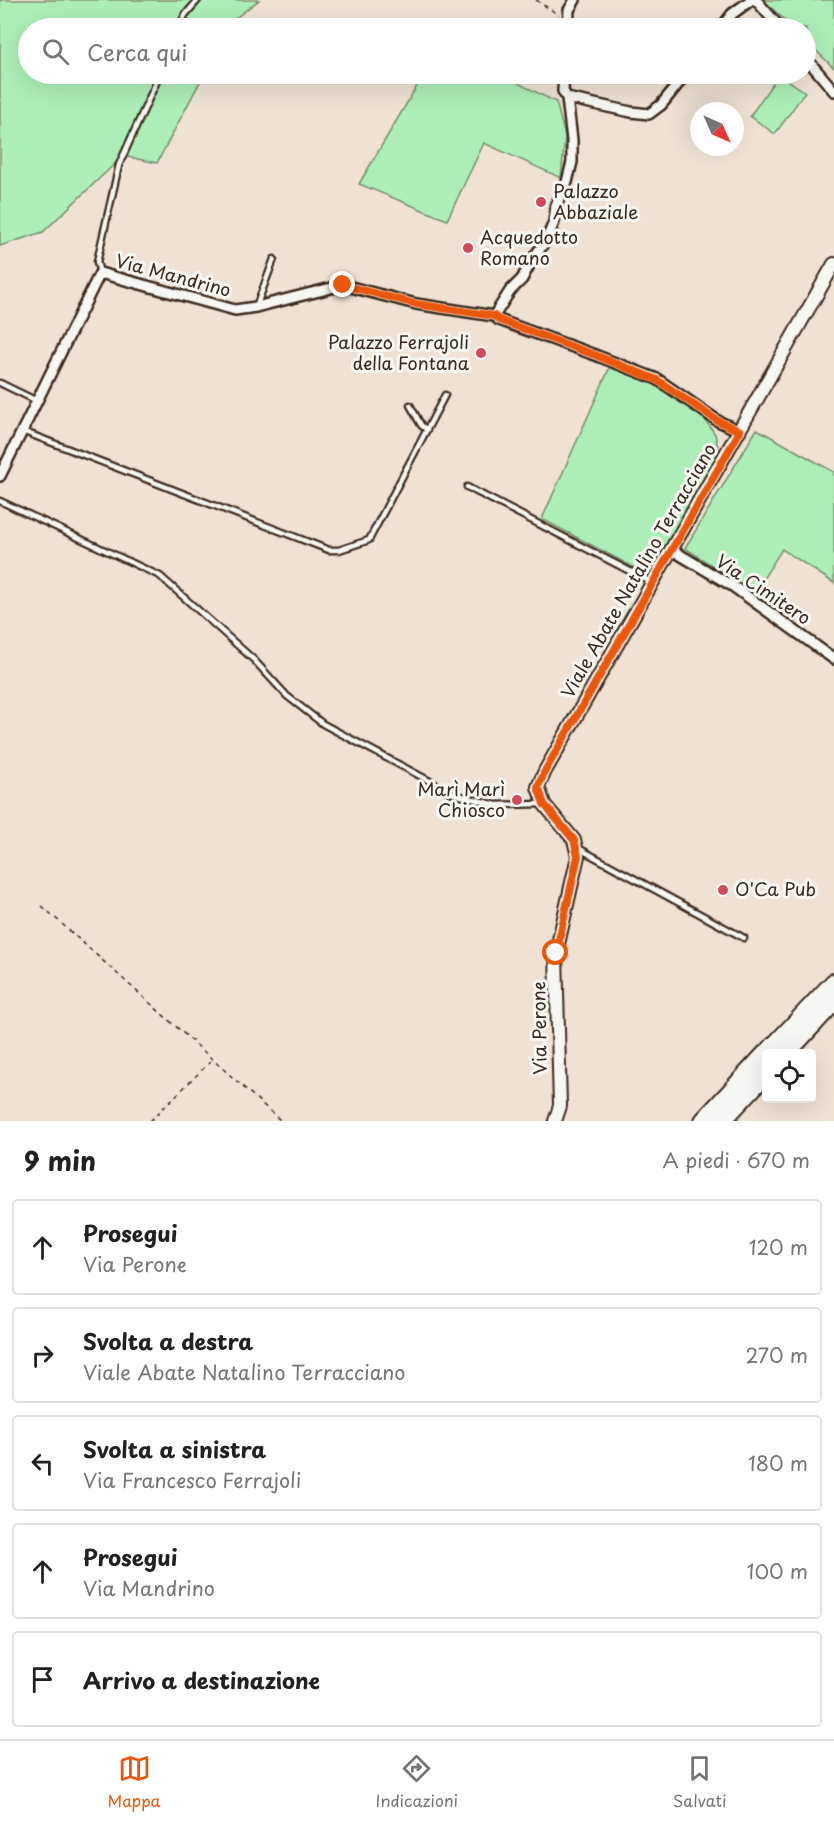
<!DOCTYPE html>
<html lang="it">
<head>
<meta charset="utf-8">
<style>
	:root { --surface:#fff; --page:#f6f6f6; --text:#202124; --muted:#757577; --line:#e0e0e0; --accent:#ea580c }
	body { margin:0; font-family:"Playpen Sans",sans-serif; background:var(--page); color:var(--text) }
	.controls { position:absolute; right:18px; bottom:18px; display:grid; overflow:hidden; border-radius:6px; box-shadow:0 6px 24px #0002 }
	.controls button { width:54px; height:54px; display:grid; place-items:center; padding:0; border:0; border-bottom:2px solid var(--line); background:var(--surface); color:var(--text); font:30px sans-serif }
	.compass { position:absolute; left:690px; top:102px; width:54px; height:54px; border-radius:50%; background:var(--surface); box-shadow:0 6px 24px #0002; rotate:135deg }
	.stop { position:absolute; width:18px; height:18px; margin:-14px; border:4px solid #ea580c; border-radius:50%; background:#fff }
	.stop.end { background:#ea580c; border-color:#fff; box-shadow:0 2px 6px #0008 }
	.list { margin:0; padding:0; list-style:none }
	h2 { display:flex; justify-content:space-between; align-items:center; height:78px; margin:0; padding:0 24px; font-size:26px }
	h2 small { font-size:20px; font-weight:400; color:var(--muted) }
	.list li { display:grid; grid-template-columns:39px 1fr auto; gap:18px; align-items:center; box-sizing:border-box; height:96px; margin:0 12px 12px; padding:0 12px; border:2px solid var(--line); border-radius:6px }
	.list b { display:block; font-size:22px; white-space:nowrap }
	.list p { margin:0; font-size:20px; white-space:nowrap; color:var(--muted) }
	.list em { font-size:20px; font-style:normal; color:var(--muted) }
	.icon { flex:none; width:33px; height:33px; fill:none; stroke:currentColor; stroke-width:2; stroke-linecap:round; stroke-linejoin:round }
	.map { position:relative; flex:none; width:834px; height:1121px; overflow:hidden }
	.search { position:absolute; background:var(--surface); box-shadow:0 6px 24px #0002; left:18px; right:18px; top:18px; height:66px; display:flex; align-items:center; gap:15px; box-sizing:border-box; padding:0 21px; border-radius:33px; color:var(--muted); font-size:22px }
	.sheet { height:618px; background:var(--surface) }
	nav { display:flex; justify-content:space-around; align-items:center; box-sizing:border-box; height:84px; border-top:2px solid var(--line); background:var(--surface); font-size:16px; color:var(--muted) }
	nav a { display:grid; justify-items:center; gap:3px }
	nav .on { color:var(--accent) }
	.map>svg:first-child { display:block }
	.green { fill:#adeeb8; stroke:#748c6b; stroke-width:1.5 }
	.lines { fill:none; stroke-linecap:round; stroke-linejoin:round }
	.service-casing { stroke:#3b2a1e; stroke-width:9 }
	.minor-casing { stroke:#3b2a1e; stroke-width:14 }
	.tertiary-casing { stroke:#3b2a1e; stroke-width:16 }
	.motorway-casing { stroke:#3b2a1e; stroke-width:22 }
	.path { stroke:#3b2a1e; stroke-width:1.5; stroke-dasharray:4.5 4.5; stroke-linecap:butt }
	.service { stroke:#f6f6f2; stroke-width:4.5 }
	.minor { stroke:#f6f6f2; stroke-width:9 }
	.tertiary { stroke:#f6f6f2; stroke-width:12 }
	.motorway { stroke:#f6f6f2; stroke-width:18 }
	.route { stroke:#ea580c; stroke-width:8 }
	.poi-dot { fill:#d1495b; stroke:#f6f6f2; stroke-width:2 }
	.labels { text-anchor:middle; stroke-width:6; stroke-linejoin:round; paint-order:stroke }
	.poi-label { font-size:18px; fill:#3b2a1e; stroke:#f6f6f2; text-anchor:start }
	.street-label { font-size:18px; fill:#3b2a1e; stroke:#f6f6f2 }
</style>
</head>
<body>
<div class="map">
<svg width="834" height="1121" viewBox="0 0 834 1121">
	<rect width="100%" height="100%" fill="#efe2d5"/>
	<filter id="ink" filterUnits="userSpaceOnUse"><feTurbulence type="fractalNoise" baseFrequency=".0167" numOctaves="2"/><feDisplacementMap in="SourceGraphic" scale="12" xChannelSelector="R" yChannelSelector="G"/><feConvolveMatrix kernelMatrix="1 2 1 2 8 2 1 2 1" color-interpolation-filters="sRGB"/></filter>
	<g filter="url(#ink)">
		<path class="green" d="M 0,0 L 259,0 L 233,20 L 228,28 L 28,28 L 28,74 L 204,74 L 157,163 L 123,156 L 43,232 L 0,246 Z
			M 763,0 L 834,0 L 834,68 L 806,41 L 806,28 L 793,28 Z
			M 424,74 L 500,74 L 556,102 L 565,136 L 561,178 L 484,143 L 447,220 L 359,184 Z
			M 779,74 L 805,92 L 775,134 L 750,116 Z
			M 610,367 L 655,382 L 702,415 L 715,434 L 720,456 L 650,576 L 542,519 Z
			M 757,429 L 834,472 L 834,583 L 782,549 L 754,593 L 685,548 Z"/>
		<g class="lines">
			<defs>
				<path id="service" d="M 179,28 L 185,15 L 198,0
					M 100,273 L 97,262 L 119,165 L 160,74
					M 256,307 L 274,259
					M 0,383 L 37,401
					M 410,405 L 421,425 L 427,430
					M 22,431 L 329,550 L 339,550 L 369,540 L 445,395
					M 467,487 L 651,582
					M 0,501 L 160,576 L 254,660 L 287,696 L 323,724 L 454,794 L 496,805 L 543,804
					M 578,848 L 744,938"/>
				<path id="minor" d="M 756,0 L 780,28
					M 568,28 L 569,10 L 575,0
					M 721,28 L 732,14 L 751,0
					M 806,58 L 834,91
					M 567,98 L 631,112 L 649,114 L 661,105 L 686,74
					M 494,316 L 510,291 L 522,279 L 532,260 L 547,239 L 554,222 L 556,205 L 567,182 L 572,162 L 572,140 L 567,98 L 563,91 L 564,74
					M 0,476 L 100,273 L 235,310 L 256,307 L 343,285 L 416,304 L 494,316 L 499,320 L 595,355 L 657,379 L 718,421 L 740,431
					M 672,550 L 734,587 L 834,659"/>
				<path id="tertiary" d="M 555,1121 L 560,1106 L 556,953 L 578,856 L 574,840 L 544,804 L 538,787 L 545,771 L 834,264"/>
				<path id="motorway" d="M 767,1054 L 834,983
					M 785,1054 L 834,1001
					M 704,1121 L 766,1054
					M 721,1121 L 766,1073"/>
			</defs>
			<use href="#service" class="service-casing"/>
			<use href="#minor" class="minor-casing"/>
			<use href="#tertiary" class="tertiary-casing"/>
			<use href="#motorway" class="motorway-casing"/>
			<path class="path" d="M 536,0 L 559,15
				M 42,906 L 281,1121
				M 150,1121 L 212,1060"/>
			<use href="#service" class="service"/>
			<use href="#minor" class="minor"/>
			<use href="#tertiary" class="tertiary"/>
			<use href="#motorway" class="motorway"/>
		</g>
	</g>
	<g class="lines" filter="url(#ink)">
		<path class="route" d="M 343,285 L 416,304 L 494,316 L 499,320 L 595,355 L 657,380 L 718,421 L 740,431 L 545,771 L 538,787 L 544,804 L 574,840 L 578,856 L 556,953"/>
	</g>
	<g class="poi-dot">
		<circle cx="541" cy="202" r="6"/>
		<circle cx="468" cy="248" r="6"/>
		<circle cx="481" cy="353" r="6"/>
		<circle cx="517" cy="800" r="6"/>
		<circle cx="723" cy="890" r="6"/>
	</g>
	<g class="labels">
		<g class="poi-label">
			<text x="553" y="198">Palazzo<tspan x="553" dy="21">Abbaziale</tspan></text>
			<text x="480" y="244">Acquedotto<tspan x="480" dy="21">Romano</tspan></text>
			<text x="469" y="349" text-anchor="end">Palazzo Ferrajoli<tspan x="469" dy="21">della Fontana</tspan></text>
			<text x="505" y="796" text-anchor="end">Marì Marì<tspan x="505" dy="21">Chiosco</tspan></text>
			<text x="735" y="896">O'Ca Pub</text>
		</g>
		<g class="street-label">
			<text transform="translate(173 276) rotate(15)" y="6">Via Mandrino</text>
			<text transform="translate(639 571) rotate(-60)" y="6">Viale Abate Natalino Terracciano</text>
			<text transform="translate(763 590) rotate(34)" y="6">Via Cimitero</text>
			<text transform="translate(540 1028) rotate(-91)" y="6">Via Perone</text>
		</g>
	</g>
</svg>
<div class="controls">
<button><svg class="icon" aria-label="locate" viewBox="0 0 24 24"><circle cx="12" cy="12" r="6"/><path d="M12 2v4M12 18v4M2 12h4M18 12h4"/></svg></button>
</div>
<svg class="compass" viewBox="-18 -18 36 36"><path d="M0-13l5 13h-10z" fill="#e53935"/><path d="M0 13l5-13h-10z" fill="#757577"/></svg>
<div class="stop" style="left:556px;top:953px"></div>
<div class="stop end" style="left:343px;top:285px"></div>
<div class="search"><svg class="icon" aria-label="search" viewBox="0 0 24 24"><circle cx="10" cy="10" r="6"/><path d="M15 15l6 6"/></svg>Cerca qui</div>
</div>
<section class="sheet">
<h2>9 min<small>A piedi · 670 m</small></h2>
<ul class="list">
<li><svg class="icon" aria-label="ahead" viewBox="0 0 24 24"><path d="M12 20V5M6 11l6-6 6 6"/></svg><div><b>Prosegui</b><p>Via Perone</p></div><em>120 m</em></li>
<li><svg class="icon" aria-label="right" viewBox="0 0 24 24"><path d="M7 20v-9h11M14 6l5 5-5 5"/></svg><div><b>Svolta a destra</b><p>Viale Abate Natalino Terracciano</p></div><em>270 m</em></li>
<li><svg class="icon" aria-label="left" viewBox="0 0 24 24"><path d="M17 20v-9H6M10 6l-5 5 5 5"/></svg><div><b>Svolta a sinistra</b><p>Via Francesco Ferrajoli</p></div><em>180 m</em></li>
<li><svg class="icon" aria-label="ahead" viewBox="0 0 24 24"><path d="M12 20V5M6 11l6-6 6 6"/></svg><div><b>Prosegui</b><p>Via Mandrino</p></div><em>100 m</em></li>
<li><svg class="icon" aria-label="arrive" viewBox="0 0 24 24"><path d="M6 21V4h12l-3 4 3 4H6"/></svg><div><b>Arrivo a destinazione</b></div></li>
</ul>
</section>
<nav>
<a class="on"><svg class="icon" aria-label="map" viewBox="0 0 24 24"><path d="M3 6l6-2 6 2 6-2v14l-6 2-6-2-6 2zM9 4v14M15 6v14"/></svg>Mappa</a>
<a><svg class="icon" aria-label="directions" viewBox="0 0 24 24"><path d="M12 3l9 9-9 9-9-9zM9 14v-3h6M13 9l2 2-2 2"/></svg>Indicazioni</a>
<a><svg class="icon" aria-label="saved" viewBox="0 0 24 24"><path d="M7 4h10v16l-5-4-5 4z"/></svg>Salvati</a>
</nav>
</body>
</html>
